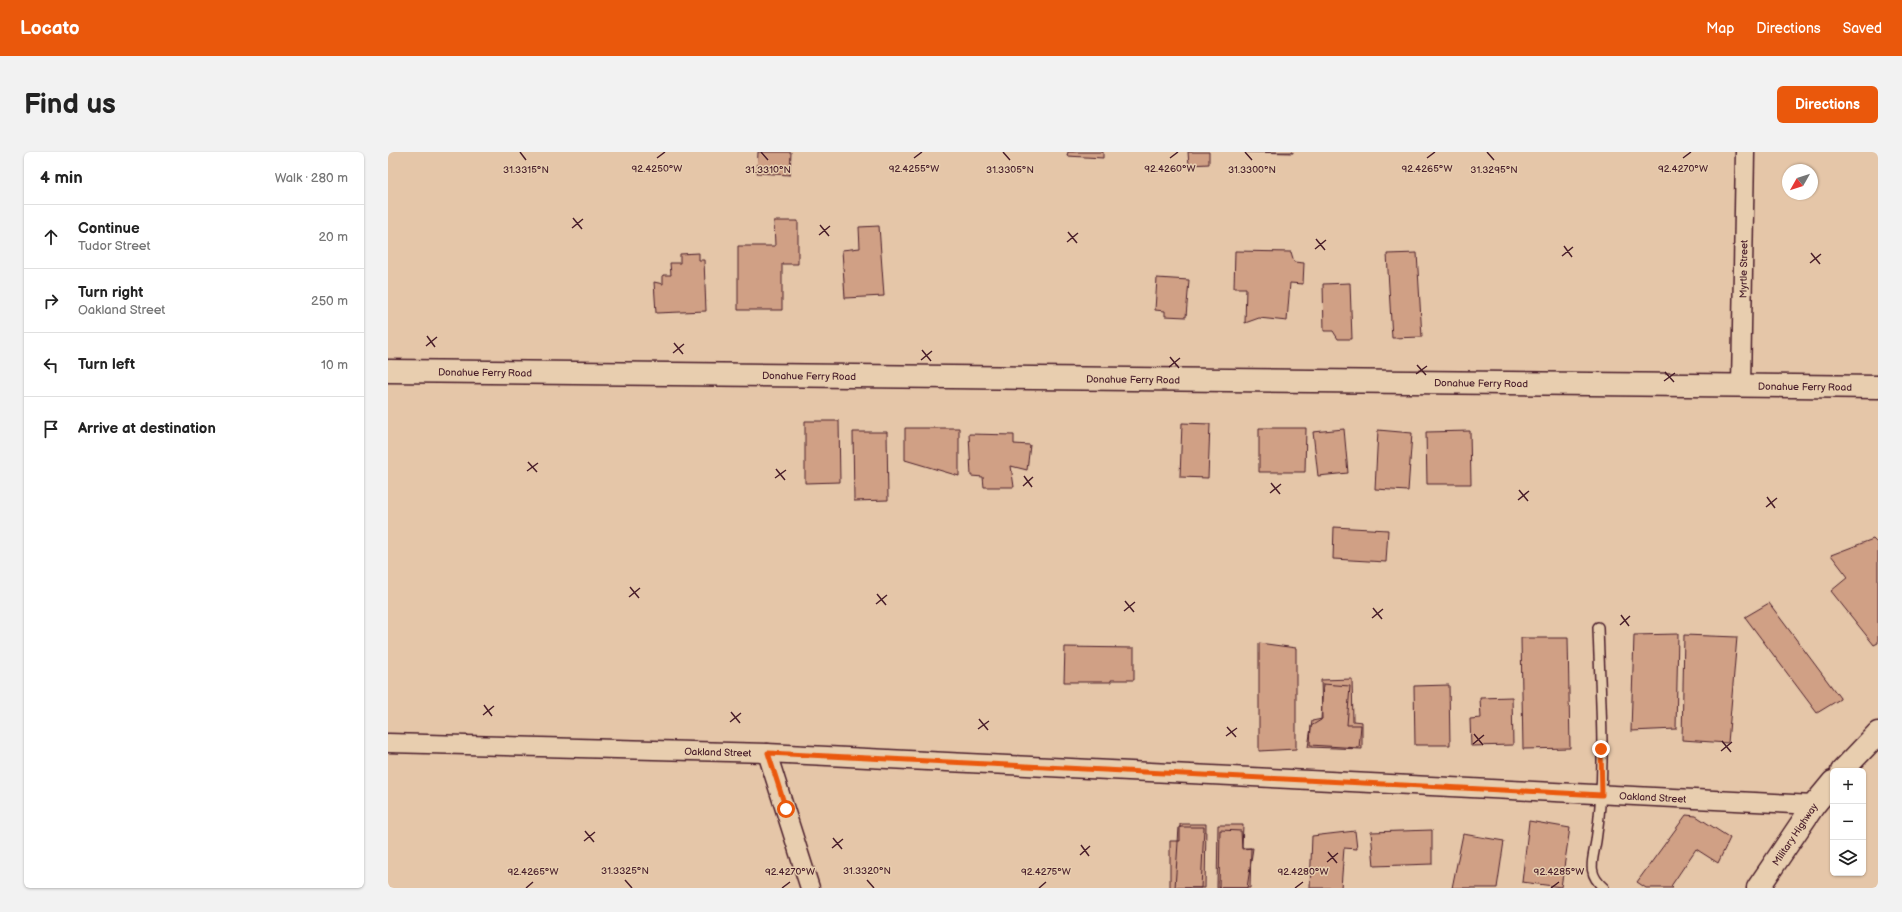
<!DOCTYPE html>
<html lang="en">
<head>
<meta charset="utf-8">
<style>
	:root { --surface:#fff; --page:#f2f2f2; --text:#222; --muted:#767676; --line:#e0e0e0; --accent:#ea580c }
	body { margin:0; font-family:"Balsamiq Sans",sans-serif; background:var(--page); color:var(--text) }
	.controls { position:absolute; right:12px; bottom:12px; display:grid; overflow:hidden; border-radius:6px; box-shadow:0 1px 3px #0004 }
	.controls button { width:36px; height:36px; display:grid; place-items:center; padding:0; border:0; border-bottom:1px solid var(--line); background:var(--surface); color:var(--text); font:20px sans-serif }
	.compass { position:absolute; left:1394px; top:12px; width:36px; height:36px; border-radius:50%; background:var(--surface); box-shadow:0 1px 3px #0004; rotate:231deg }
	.stop { position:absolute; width:12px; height:12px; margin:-9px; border:3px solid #ea580c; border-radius:50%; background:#fff }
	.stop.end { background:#ea580c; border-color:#fff; box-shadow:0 1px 4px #0008 }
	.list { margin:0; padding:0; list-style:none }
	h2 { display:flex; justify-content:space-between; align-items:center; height:52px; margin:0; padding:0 16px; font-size:17px }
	h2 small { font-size:13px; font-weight:400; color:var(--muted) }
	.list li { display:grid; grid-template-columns:26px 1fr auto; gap:12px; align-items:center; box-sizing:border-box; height:64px; padding:0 16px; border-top:1px solid var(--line) }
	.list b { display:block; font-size:15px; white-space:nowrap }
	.list p { margin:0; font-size:13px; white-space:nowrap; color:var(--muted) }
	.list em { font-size:13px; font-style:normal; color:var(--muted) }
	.icon { flex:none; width:22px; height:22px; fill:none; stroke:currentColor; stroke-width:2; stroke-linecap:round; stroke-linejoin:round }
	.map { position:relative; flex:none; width:1490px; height:736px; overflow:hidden; border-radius:6px }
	header { display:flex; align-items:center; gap:24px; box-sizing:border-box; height:56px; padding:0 20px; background:var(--accent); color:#fff }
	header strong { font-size:19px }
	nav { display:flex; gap:22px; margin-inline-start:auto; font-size:14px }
	.intro { display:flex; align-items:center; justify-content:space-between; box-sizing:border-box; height:96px; padding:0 24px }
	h1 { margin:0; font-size:28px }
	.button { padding:10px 18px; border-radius:6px; background:var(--accent); color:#fff; font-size:14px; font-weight:700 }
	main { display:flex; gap:24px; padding:0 24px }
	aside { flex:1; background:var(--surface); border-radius:6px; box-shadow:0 1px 3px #0004 }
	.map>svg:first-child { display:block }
	.building { fill:#d0a085; stroke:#4a1f2b }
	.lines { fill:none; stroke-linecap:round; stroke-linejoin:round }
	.lane-casing { stroke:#4a1f2b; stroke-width:12 }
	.street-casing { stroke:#4a1f2b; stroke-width:21 }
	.secondary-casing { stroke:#4a1f2b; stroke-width:25 }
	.lane { stroke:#e8ceaf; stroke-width:9 }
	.street { stroke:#e8ceaf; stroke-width:18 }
	.secondary { stroke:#e8ceaf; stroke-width:22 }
	.route { stroke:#ea580c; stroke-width:5 }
	.ticks { fill:none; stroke:#4a1f2b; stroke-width:1.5 }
	.labels { text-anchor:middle; stroke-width:3; stroke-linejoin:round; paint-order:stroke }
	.street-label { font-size:10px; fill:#4a1f2b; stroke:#e8ceaf }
	.ticks-label { font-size:10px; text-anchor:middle; fill:#4a1f2b; stroke:#e8ceaf; stroke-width:3; stroke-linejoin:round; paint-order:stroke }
</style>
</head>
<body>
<header>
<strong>Locato</strong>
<nav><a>Map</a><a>Directions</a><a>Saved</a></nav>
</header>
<div class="intro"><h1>Find us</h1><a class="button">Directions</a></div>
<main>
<aside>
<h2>4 min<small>Walk · 280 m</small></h2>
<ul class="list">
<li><svg class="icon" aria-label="ahead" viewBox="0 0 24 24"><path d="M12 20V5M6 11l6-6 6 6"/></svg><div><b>Continue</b><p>Tudor Street</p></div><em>20 m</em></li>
<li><svg class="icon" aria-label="right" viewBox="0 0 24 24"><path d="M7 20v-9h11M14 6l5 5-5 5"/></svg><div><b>Turn right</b><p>Oakland Street</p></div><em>250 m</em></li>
<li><svg class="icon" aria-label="left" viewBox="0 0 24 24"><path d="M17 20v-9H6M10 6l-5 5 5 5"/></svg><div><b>Turn left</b></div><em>10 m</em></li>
<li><svg class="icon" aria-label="arrive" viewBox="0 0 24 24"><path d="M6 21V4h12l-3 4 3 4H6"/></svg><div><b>Arrive at destination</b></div></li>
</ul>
</aside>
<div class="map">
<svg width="1490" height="736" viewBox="0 0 1490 736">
	<rect width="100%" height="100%" fill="#e5c6a8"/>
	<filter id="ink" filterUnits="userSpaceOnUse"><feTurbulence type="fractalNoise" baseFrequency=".025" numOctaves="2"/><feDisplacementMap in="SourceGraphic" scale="8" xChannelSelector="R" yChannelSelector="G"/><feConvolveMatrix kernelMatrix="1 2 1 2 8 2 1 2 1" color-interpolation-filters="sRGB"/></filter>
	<g filter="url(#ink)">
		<path class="building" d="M 370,0 L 403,0 L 402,23 L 369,21 Z
			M 680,0 L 715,0 L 715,6 L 679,4 Z
			M 800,0 L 821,0 L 821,12 L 801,13 Z
			M 859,0 L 905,0 L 905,1 Z
			M 386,69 L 410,69 L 410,112 L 394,112 L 394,158 L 350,158 L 350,94 L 387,94 Z
			M 491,74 L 496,144 L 457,146 L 454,98 L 472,96 L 471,75 Z
			M 847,99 L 903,100 L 906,110 L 916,111 L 915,132 L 902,131 L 899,169 L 871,166 L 857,171 L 858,136 L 846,136 Z
			M 311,101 L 311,108 L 316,108 L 318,159 L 268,161 L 266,130 L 275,132 L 275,123 L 283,123 L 282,111 L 292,111 L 292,102 Z
			M 1029,101 L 1034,185 L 1004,186 L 999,102 Z
			M 769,126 L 801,128 L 798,165 L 777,164 L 777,159 L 767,158 Z
			M 962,131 L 964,187 L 950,187 L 945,179 L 936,179 L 935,132 Z
			M 417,269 L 451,269 L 452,330 L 417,331 Z
			M 794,271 L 822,272 L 820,326 L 792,325 Z
			M 517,276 L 571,276 L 571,324 L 517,308 Z
			M 871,276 L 918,276 L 917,320 L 871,320 Z
			M 956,277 L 960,321 L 930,324 L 925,280 Z
			M 990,278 L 1024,281 L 1020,339 L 987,337 Z
			M 1082,279 L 1083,332 L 1039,332 L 1038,280 Z
			M 465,280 L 499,280 L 500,348 L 466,349 Z
			M 581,282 L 626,283 L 626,292 L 642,293 L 639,318 L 623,314 L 626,335 L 596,335 L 595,325 L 583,324 Z
			M 946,375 L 1000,378 L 998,410 L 945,407 Z
			M 1485,387 L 1490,392 L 1490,491 L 1486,493 L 1443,439 L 1460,425 L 1443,403 Z
			M 1381,451 L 1452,546 L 1452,547 L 1429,561 L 1357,465 Z
			M 1290,482 L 1288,577 L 1243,579 L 1246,483 Z
			M 1296,483 L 1349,485 L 1340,591 L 1294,588 Z
			M 1133,486 L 1180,486 L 1182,596 L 1135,597 Z
			M 871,491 L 908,496 L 908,597 L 871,599 Z
			M 677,495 L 746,496 L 746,528 L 723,528 L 723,530 L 676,530 Z
			M 964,527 L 965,569 L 974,570 L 974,597 L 920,595 L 924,569 L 934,567 L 933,528 Z
			M 935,532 L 962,534 L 959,573 L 973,573 L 971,596 L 922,593 L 923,574 L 933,568 Z
			M 1061,533 L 1062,593 L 1027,593 L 1026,534 Z
			M 1124,545 L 1125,593 L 1083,594 L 1082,567 L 1093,566 L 1092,546 Z
			M 1298,663 L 1308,664 L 1342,686 L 1330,711 L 1308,697 L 1283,734 L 1285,736 L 1258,736 L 1249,730 Z
			M 1141,669 L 1182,676 L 1173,735 L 1134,730 Z
			M 792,672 L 818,672 L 817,736 L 782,736 L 782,689 L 792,689 Z
			M 830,673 L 855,673 L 854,696 L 863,696 L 862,736 L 829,736 Z
			M 791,675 L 816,675 L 813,736 L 787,736 Z
			M 832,678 L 853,679 L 854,697 L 865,696 L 859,736 L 831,736 Z
			M 1044,678 L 1044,712 L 986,714 L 983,680 Z
			M 967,679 L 969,697 L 956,696 L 953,736 L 922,736 L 924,684 Z
			M 1075,682 L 1116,689 L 1109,736 L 1064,736 Z"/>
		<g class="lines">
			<defs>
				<path id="lane" d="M 1210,475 C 1212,546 1219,618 1208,689 C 1205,708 1198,721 1216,736"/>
				<g id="street">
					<path id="s1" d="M 1353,234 L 1357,0"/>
					<path id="s2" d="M 0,591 L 379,601 L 1426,653"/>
					<path d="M 379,601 L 422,736"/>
				</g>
				<g id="secondary">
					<path id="s3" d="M 0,219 L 1490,235"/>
					<path d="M 1454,619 L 1490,581"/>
					<path id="s4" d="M 1370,736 L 1426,653 L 1445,630"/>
				</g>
			</defs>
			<use href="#lane" class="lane-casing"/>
			<use href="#street" class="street-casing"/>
			<use href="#secondary" class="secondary-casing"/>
			<use href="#lane" class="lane"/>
			<use href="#street" class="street"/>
			<use href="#secondary" class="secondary"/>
		</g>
	</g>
	<g class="lines" filter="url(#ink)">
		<path class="route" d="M 398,657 L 380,601 L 1214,643 L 1213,597"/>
	</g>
	<path class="ticks" d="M 132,0 L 138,8M 373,0 L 380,8M 615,0 L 622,8M 857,0 L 864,8M 1099,0 L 1106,8M 269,6 L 277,0M 526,6 L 534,0M 782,6 L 790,0M 1039,6 L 1047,0M 1295,6 L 1303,0M 185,66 L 194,77M 432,73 L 441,84M 184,76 L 195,67M 680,80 L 689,91M 431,83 L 442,74M 928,87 L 937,98M 679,90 L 690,81M 1176,94 L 1184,105M 927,97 L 938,88M 1423,101 L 1432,112M 1174,104 L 1185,95M 1422,111 L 1433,102M 39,184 L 47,195M 286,191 L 295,202M 38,194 L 49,185M 534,198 L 543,209M 285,201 L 296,192M 782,205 L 791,216M 533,208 L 544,199M 1029,213 L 1038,223M 781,215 L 792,206M 1277,220 L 1286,230M 1028,222 L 1039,214M 1276,229 L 1287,221M 140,310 L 149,320M 388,317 L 397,328M 139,319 L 150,311M 636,324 L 644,335M 387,326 L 398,318M 883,331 L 892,342M 635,334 L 645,325M 1131,338 L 1140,349M 882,341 L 893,332M 1379,345 L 1387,356M 1130,348 L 1141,339M 1378,355 L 1389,346M 242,435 L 251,446M 489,442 L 498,453M 241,445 L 252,436M 737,449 L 746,460M 488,452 L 499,443M 985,456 L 994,467M 736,459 L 747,450M 1233,463 L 1241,474M 984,466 L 995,457M 1232,473 L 1242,464M 96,553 L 104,564M 343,560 L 352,571M 95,563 L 106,554M 591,567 L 600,578M 342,570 L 353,561M 839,575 L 848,585M 590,577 L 601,569M 1086,582 L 1095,593M 838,584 L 849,576M 1334,589 L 1343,600M 1085,592 L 1096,583M 1333,599 L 1344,590M 197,679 L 206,690M 445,686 L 454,697M 196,689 L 207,680M 693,693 L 701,704M 444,696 L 455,687M 940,700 L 949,711M 692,703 L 702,694M 939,710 L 950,701M 237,728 L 244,736M 479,728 L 486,736M 138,736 L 145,730M 394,736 L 402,730M 651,736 L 658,730M 907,736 L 915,730M 1163,736 L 1171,730"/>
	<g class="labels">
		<g class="street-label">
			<text dy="4" stroke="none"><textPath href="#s1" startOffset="117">Myrtle Street</textPath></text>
			<text dy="4" stroke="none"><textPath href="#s3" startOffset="97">Donahue Ferry Road</textPath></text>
			<text dy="4" stroke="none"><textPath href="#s3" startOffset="421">Donahue Ferry Road</textPath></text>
			<text dy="4" stroke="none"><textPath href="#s3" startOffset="745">Donahue Ferry Road</textPath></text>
			<text dy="4" stroke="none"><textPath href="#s3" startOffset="1093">Donahue Ferry Road</textPath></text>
			<text dy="4" stroke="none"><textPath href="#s3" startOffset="1417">Donahue Ferry Road</textPath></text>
			<text dy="4" stroke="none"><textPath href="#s2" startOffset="330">Oakland Street</textPath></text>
			<text dy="4" stroke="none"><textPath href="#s2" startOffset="1266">Oakland Street</textPath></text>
			<text dy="4" stroke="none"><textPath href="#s4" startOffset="65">Military Highway</textPath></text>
		</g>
	</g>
	<g class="ticks-label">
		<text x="269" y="20">92.4250°W</text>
		<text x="526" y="20">92.4255°W</text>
		<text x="782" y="20">92.4260°W</text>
		<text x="1039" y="20">92.4265°W</text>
		<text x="1295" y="20">92.4270°W</text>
		<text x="1106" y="21">31.3295°N</text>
		<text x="138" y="21">31.3315°N</text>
		<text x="380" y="21">31.3310°N</text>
		<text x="622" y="21">31.3305°N</text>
		<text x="864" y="21">31.3300°N</text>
		<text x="237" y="722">31.3325°N</text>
		<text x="479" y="722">31.3320°N</text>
		<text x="145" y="723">92.4265°W</text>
		<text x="402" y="723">92.4270°W</text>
		<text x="658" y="723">92.4275°W</text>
		<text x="915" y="723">92.4280°W</text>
		<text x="1171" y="723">92.4285°W</text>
	</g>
</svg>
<div class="controls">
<button>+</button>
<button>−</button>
<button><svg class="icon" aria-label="layers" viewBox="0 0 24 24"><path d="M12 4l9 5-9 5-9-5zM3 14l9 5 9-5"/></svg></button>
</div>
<svg class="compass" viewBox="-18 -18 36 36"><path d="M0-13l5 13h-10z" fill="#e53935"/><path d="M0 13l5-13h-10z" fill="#767676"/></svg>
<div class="stop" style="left:398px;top:657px"></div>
<div class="stop end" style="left:1213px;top:597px"></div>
</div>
</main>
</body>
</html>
